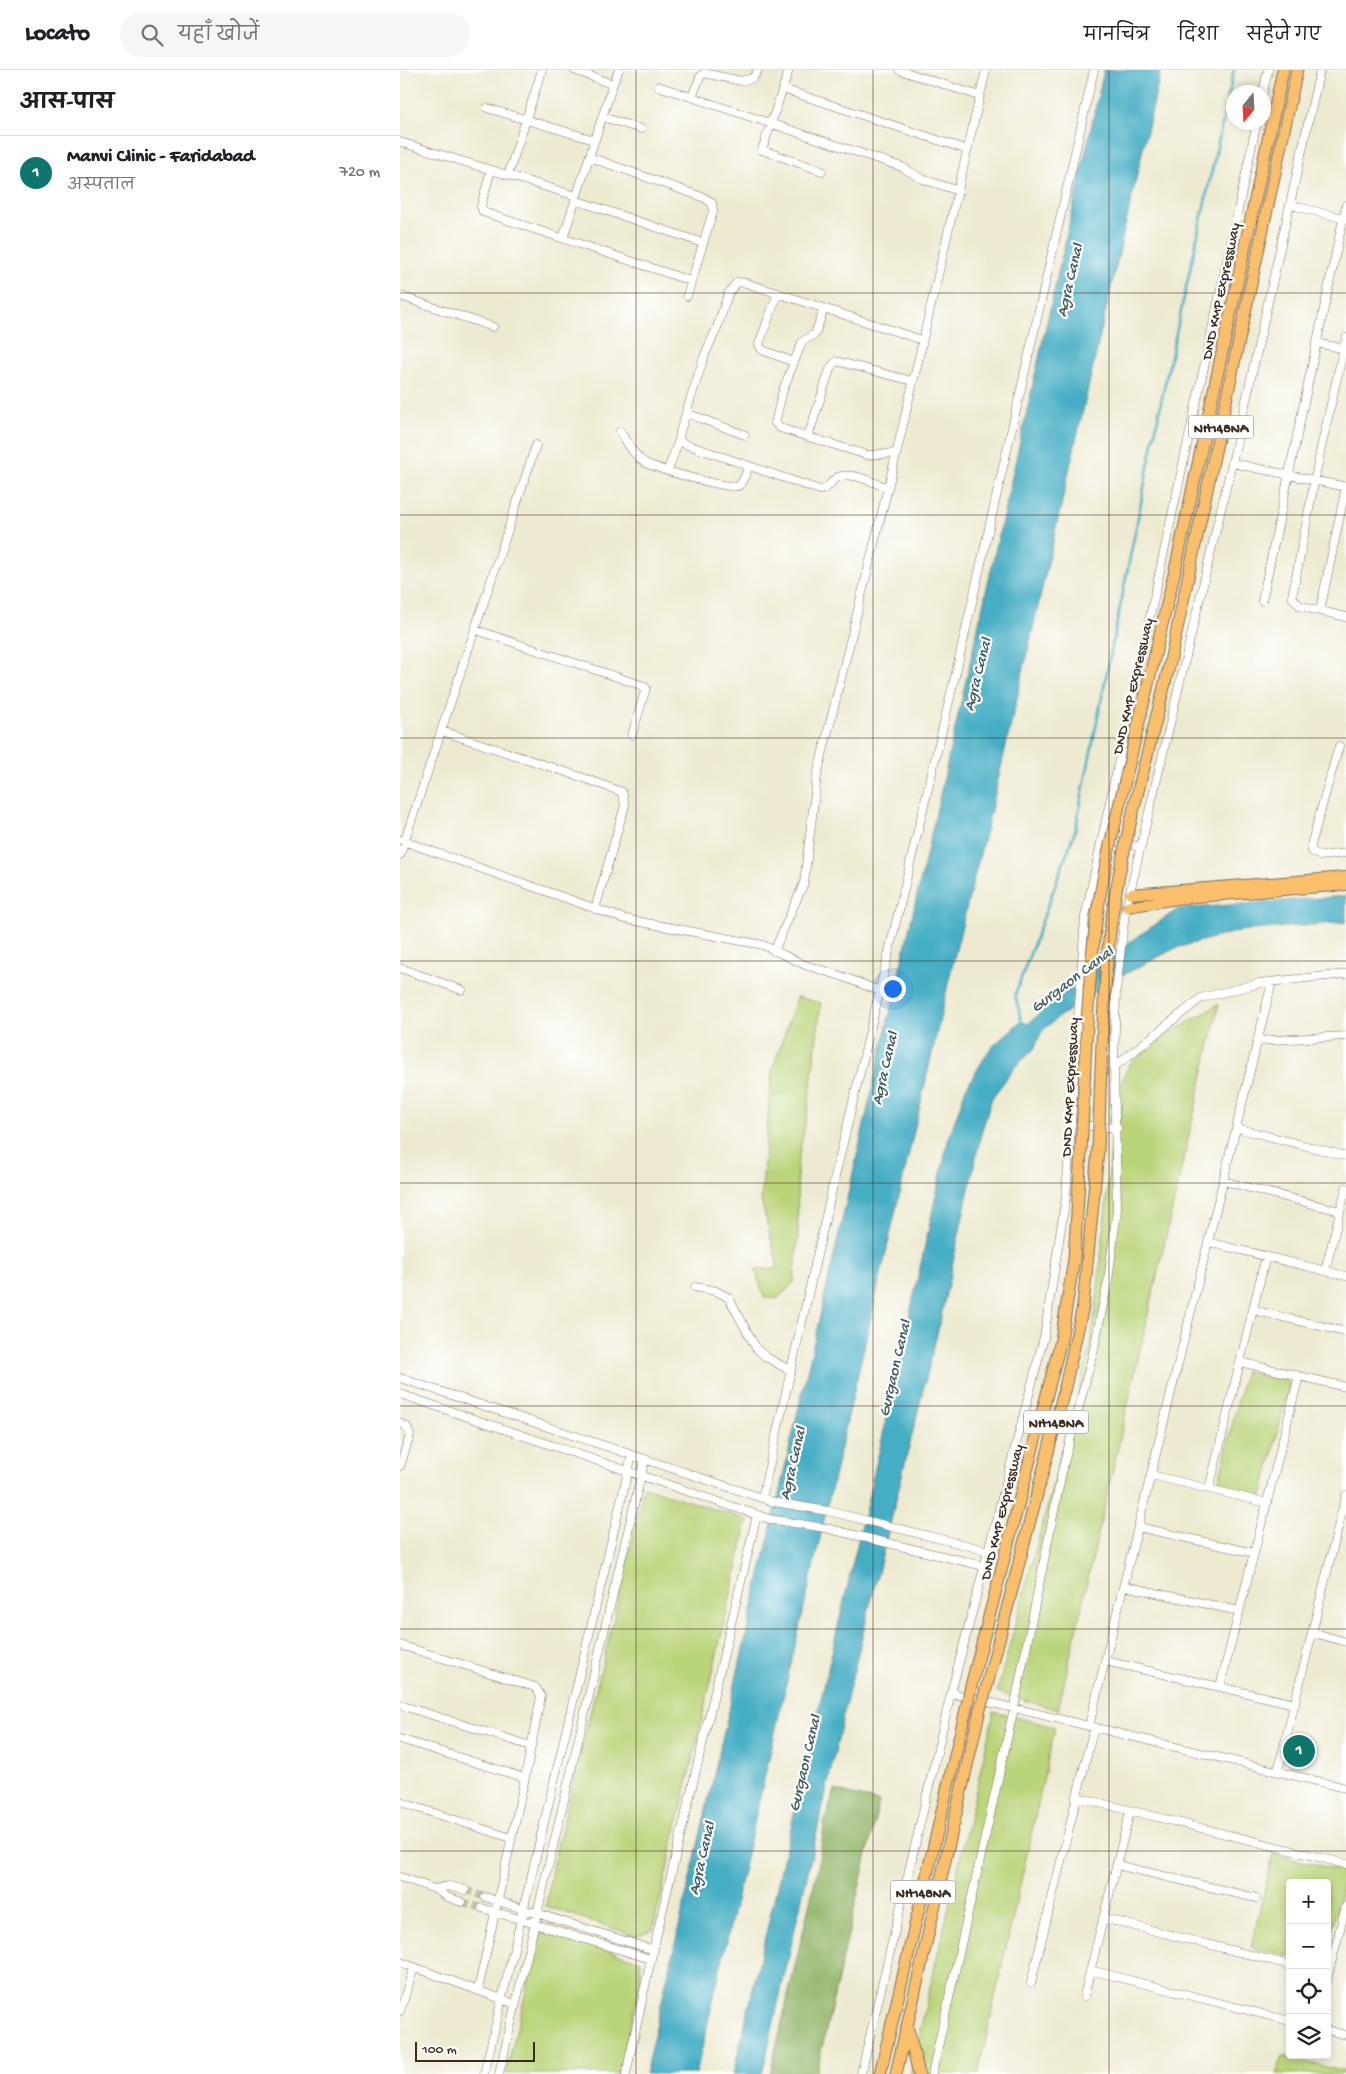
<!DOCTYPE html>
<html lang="hi">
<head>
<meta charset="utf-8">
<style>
	:root { --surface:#fff; --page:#f6f6f6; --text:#202124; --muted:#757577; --line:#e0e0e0; --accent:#0f766e }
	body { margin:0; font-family:"Gochi Hand","Playpen Sans Deva",sans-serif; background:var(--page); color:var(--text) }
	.controls { position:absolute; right:15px; bottom:15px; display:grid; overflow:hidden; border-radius:5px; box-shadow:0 2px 8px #0003 }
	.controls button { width:45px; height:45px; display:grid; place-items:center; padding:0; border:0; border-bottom:1px solid var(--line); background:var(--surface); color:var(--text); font:25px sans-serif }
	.compass { position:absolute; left:826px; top:15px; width:45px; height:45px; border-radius:50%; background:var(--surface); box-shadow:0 2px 8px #0003; rotate:198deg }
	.scale { position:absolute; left:15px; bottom:12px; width:120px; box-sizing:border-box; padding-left:5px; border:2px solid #3b2a1e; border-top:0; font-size:14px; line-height:18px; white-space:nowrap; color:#3b2a1e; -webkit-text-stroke:4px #fff; paint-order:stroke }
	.you { position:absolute; left:492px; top:918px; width:18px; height:18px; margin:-12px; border:4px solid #fff; border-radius:50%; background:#1a73e8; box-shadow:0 0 0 8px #1a73e833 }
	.badge { display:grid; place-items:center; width:32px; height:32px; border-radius:50%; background:var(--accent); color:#fff; font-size:16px; font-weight:700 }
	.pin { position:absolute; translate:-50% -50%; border:2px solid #fff; box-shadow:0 1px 5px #0006 }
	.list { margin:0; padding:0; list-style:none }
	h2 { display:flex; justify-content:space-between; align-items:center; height:65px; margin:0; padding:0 20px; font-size:21px }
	h2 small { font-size:16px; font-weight:400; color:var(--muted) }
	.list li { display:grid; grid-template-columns:32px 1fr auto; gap:15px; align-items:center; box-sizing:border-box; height:75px; padding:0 20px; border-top:1px solid var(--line) }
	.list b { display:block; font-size:19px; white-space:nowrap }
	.list p { margin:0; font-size:16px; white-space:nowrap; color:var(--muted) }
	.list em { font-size:16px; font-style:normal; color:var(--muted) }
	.icon { flex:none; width:28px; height:28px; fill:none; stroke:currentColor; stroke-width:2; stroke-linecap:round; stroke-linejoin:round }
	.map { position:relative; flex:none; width:946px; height:2004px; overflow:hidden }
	header { display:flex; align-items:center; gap:30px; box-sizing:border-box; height:70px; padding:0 25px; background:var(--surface); border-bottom:1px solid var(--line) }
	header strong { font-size:24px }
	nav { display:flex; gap:28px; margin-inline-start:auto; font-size:18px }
	.search { width:350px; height:45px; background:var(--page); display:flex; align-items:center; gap:12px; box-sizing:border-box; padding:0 18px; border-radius:28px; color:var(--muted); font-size:19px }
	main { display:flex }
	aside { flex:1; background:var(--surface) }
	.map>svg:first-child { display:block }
	.green { fill:#bad479; stroke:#7a7f4c }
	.forest { fill:#93b669; stroke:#677044 }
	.water { fill:#44adc4; stroke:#406c71 }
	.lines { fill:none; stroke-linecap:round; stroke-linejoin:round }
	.stream { stroke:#44adc4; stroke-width:2.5 }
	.minor-tunnel { stroke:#cac4ad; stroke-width:8; stroke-dasharray:8 4; stroke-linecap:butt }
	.minor-casing { stroke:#7a6d5d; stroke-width:9 }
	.major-casing { stroke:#7a6d5d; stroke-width:12 }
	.highway-casing { stroke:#7a6d5d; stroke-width:13 }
	.minor { stroke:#fff; stroke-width:8 }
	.major { stroke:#f9bf6d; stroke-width:10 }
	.highway { stroke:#f9bf6d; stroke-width:11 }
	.highway-bridge-casing { stroke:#7a6d5d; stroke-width:13; stroke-linecap:butt }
	.highway-bridge { stroke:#f9bf6d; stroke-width:11 }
	.grid { fill:none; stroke:#3b2a1e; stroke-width:1; stroke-opacity:0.55 }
	.labels { text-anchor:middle; stroke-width:4.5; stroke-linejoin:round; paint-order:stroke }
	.shield { fill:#fff; stroke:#766a62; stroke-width:1 }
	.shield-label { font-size:14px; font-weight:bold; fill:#3b2a1e }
	.street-label { font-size:15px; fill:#3b2a1e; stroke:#fff }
	.water-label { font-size:16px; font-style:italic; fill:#3f5e60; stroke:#fff }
</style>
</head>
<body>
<header>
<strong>Locato</strong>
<div class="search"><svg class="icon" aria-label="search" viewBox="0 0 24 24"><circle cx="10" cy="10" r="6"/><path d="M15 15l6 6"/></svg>यहाँ खोजें</div>
<nav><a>मानचित्र</a><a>दिशा</a><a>सहेजे गए</a></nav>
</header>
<main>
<aside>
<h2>आस-पास<small></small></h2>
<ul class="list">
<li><span class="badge">1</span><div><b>Manvi Clinic - Faridabad</b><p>अस्पताल</p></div><em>720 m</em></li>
</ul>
</aside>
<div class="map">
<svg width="946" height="2004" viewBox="0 0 946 2004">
	<rect width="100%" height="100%" fill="#fff"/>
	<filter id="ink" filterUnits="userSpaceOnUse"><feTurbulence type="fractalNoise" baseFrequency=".02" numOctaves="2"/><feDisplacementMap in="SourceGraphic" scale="10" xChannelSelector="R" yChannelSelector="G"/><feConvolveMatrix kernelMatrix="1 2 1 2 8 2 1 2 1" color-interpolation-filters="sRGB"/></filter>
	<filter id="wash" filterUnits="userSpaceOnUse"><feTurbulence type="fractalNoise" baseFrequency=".0096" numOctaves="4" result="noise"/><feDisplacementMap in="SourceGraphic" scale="20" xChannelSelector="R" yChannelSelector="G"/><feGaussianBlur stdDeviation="1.12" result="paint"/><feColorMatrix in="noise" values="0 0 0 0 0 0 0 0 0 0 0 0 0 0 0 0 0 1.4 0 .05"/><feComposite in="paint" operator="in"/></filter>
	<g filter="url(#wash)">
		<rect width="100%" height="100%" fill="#eeead1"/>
		<path class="green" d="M 397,927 L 421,933 L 408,1039 L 397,1096 L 398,1166 L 394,1213 L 377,1229 L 364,1227 L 355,1200 L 378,1198 L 361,1129 L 372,1001 Z
			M 819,934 L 658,1640 L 597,1622 L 690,1279 L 697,1227 L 717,1022 L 730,993 L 771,963 Z
			M 845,1301 L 890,1312 L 862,1426 L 818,1415 Z
			M 244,1417 L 348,1450 L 253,1860 L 236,1866 L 146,1836 L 153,1793 L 221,1519 Z
			M 594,1642 L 655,1657 L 578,2004 L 510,2004 Z
			M 873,1784 L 946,1802 L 927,1880 L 927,1813 L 890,1813 L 890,1886 L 851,1877 Z
			M 141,1859 L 241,1891 L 239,1921 L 218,2004 L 106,2004 Z
			M 882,1986 L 946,2002 L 946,2004 L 877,2004 Z"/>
		<path class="forest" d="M 435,1720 L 479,1732 L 416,2004 L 370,2004 L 418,1797 L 425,1750 Z"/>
		<path class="water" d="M 704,0 L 761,0 L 594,728 L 555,884 L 296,2004 L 245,2004 L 536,743 Z
			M 946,826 L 946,852 L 839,861 L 776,878 L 721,906 L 657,948 L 642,961 L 634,979 L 615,997 L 592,1028 L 581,1064 L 539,1256 L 450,1616 L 362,2004 L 333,2004 L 485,1356 L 548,1071 L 566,1018 L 590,979 L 621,951 L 628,954 L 647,937 L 663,917 L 778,839 Z"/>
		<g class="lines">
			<path class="stream" d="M 622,953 L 615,925 L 675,761 L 764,318 L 834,0"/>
		</g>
	</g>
	<g filter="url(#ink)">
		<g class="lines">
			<path class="minor-tunnel" d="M 65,1820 L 85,1827
				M 62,1832 L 82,1838"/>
			<defs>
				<path id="minor" d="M 389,0 L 362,80 L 422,101
					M 499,0 L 580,26
					M 212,16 L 219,0
					M 258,16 L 502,97 L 522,109 L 559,121
					M 383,19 L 568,80
					M 863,22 L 868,0
					M 292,27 L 300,7 L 304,3 L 341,11 L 353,8 L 358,0
					M 87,38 L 194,70
					M 202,47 L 241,59
					M 0,72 L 176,126
					M 189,87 L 305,128 L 312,133 L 313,141 L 287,226
					M 91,100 L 81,136 L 83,142 L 291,211
					M 108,105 L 142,0
					M 175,130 L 303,173
					M 891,135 L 946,149
					M 163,168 L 212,17 L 209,13 L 174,0
					M 378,223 L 359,274 L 362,280 L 394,292
					M 0,226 L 93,257
					M 424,239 L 415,264 L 402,272 L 383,320 L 375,353 L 380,358 L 467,385 L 496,383
					M 946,268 L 921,378 L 892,527 L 900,536 L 946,547
					M 916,273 L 946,279
					M 286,343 L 345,365
					M 220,361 C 226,371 234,386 244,392 C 253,398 330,420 338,416 C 344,412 346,402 349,396
					M 408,367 L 430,299 L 436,291 L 512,311
					M 832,393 L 946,417
					M 268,400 L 279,370
					M 488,418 C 474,413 450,400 436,408 C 430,412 428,420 420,420 L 285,374 L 279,370 L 280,362 L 305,284 L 317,258 L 328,224 L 337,212 L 346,213 L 522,270
					M 862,531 L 946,135
					M 920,541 L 946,416
					M 76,560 L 244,616 L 246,618 L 232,665
					M 42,661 L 181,707 L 222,722 L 225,735 L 195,839
					M 939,676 L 911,775 L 912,781 L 920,786 L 946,783
					M 0,770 L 225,849 L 363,875 L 405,895 L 441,906 L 480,921
					M 707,770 L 741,777
					M 0,785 L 136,375
					M 374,881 L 404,813 L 417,706 L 496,385 L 586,0
					M 0,898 L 62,920
					M 857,971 L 946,966
					M 714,997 L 801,928 L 860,913 L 946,904
					M 679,1055 L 717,1058
					M 836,1058 L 946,1086
					M 823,1111 L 940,1141
					M 808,1172 L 946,1206
					M 925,1201 L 946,1118
					M 295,1217 L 316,1221 L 329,1228 L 356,1278 L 366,1287 L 391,1301
					M 853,1240 L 946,1262
					M 840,1292 L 946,1317
					M 0,1308 L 374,1432 L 428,1441 L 589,1481
					M 0,1324 L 369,1449 L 425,1458 L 584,1496
					M 0,1353 L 7,1357 L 10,1365 L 0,1396
					M 751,1405 L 867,1433
					M 809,1419 L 866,1186
					M 362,1428 L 433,1115 L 557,598 L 694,0
					M 738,1457 L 854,1483
					M 724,1516 L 839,1541
					M 912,1562 L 946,1572
					M 0,1575 L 135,1617 L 141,1626 L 125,1708 L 78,1920
					M 705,1591 L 895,1634
					M 820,1617 L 899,1306
					M 551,1623 L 946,1718
					M 0,1635 L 131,1676
					M 689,1656 L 872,912
					M 0,1669 L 125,1708
					M 878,1701 L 946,1425
					M 676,1727 L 946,1794
					M 0,1732 L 111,1768
					M 717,1795 L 856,1828
					M 0,1807 L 35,1819 L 47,1827 L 62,1832
					M 35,1819 L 49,1816 L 65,1820
					M 85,1827 L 254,1880
					M 82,1838 L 251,1889
					M 703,1848 L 890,1895
					M 0,1892 L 115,1934
					M 690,1900 L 890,1951
					M 927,1909 L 946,1836
					M 631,1913 L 694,1657
					M 684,1926 L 730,1741
					M 0,1941 L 14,1897
					M 927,1960 L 946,1965
					M 84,2004 L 232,1385
					M 99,2004 L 245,1389
					M 226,2004 L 251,1889 L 357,1445
					M 461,2004 L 551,1623 L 644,1267 L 666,1126 L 685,847 L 857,52
					M 532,2004 L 614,1638 L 663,1397 L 693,1283 L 708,1211 L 717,1139 L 714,997 L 716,921 L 725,843 L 832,393 L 920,0"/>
				<path id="major" d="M 731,824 L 946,807
					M 727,837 L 783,828 L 946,815"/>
				<path id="highway" d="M 725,711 L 776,496 L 883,0
					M 740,713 L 768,601 L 897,0
					M 571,1616 L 661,1270 L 674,1189 L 681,1081
					M 586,1619 L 665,1317 L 683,1236 L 698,1081
					M 508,1959 L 519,2004
					M 480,2004 L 566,1639
					M 496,2004 L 580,1639"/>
			</defs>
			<use href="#minor" class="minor-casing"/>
			<use href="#major" class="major-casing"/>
			<use href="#highway" class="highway-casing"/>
			<use href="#minor" class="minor"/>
			<use href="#major" class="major"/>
			<use href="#highway" class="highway"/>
			<defs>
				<path id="highway-bridge" d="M 681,1081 C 685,1007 686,933 695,860 C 701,810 713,761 725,711
					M 698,1081 C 701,1008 702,934 710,861 C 716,811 728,762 740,713
					M 566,1639 L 571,1616
					M 580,1639 L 586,1619"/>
			</defs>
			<use href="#highway-bridge" class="highway-bridge-casing"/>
			<use href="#highway-bridge" class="highway-bridge"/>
		</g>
	</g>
	<path class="grid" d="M 236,0 L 236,2004M 473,0 L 473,2004M 709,0 L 709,2004M 0,223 L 946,223M 0,445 L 946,445M 0,668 L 946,668M 0,891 L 946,891M 0,1113 L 946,1113M 0,1336 L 946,1336M 0,1559 L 946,1559M 0,1781 L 946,1781"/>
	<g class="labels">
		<g class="shield">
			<rect x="788.5" y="345.5" width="65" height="23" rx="4"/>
			<rect x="623.5" y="1340.5" width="65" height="23" rx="4"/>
			<rect x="490.5" y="1810.5" width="65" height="23" rx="4"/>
		</g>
		<g class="shield-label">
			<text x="821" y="362">NH148NA</text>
			<text x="656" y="1357">NH148NA</text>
			<text x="523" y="1827">NH148NA</text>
		</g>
		<g class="street-label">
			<text transform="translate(820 221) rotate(-78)" y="5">DND KMP Expressway</text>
			<text transform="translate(732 616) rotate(-77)" y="5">DND KMP Expressway</text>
			<text transform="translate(669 1017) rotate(-87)" y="5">DND KMP Expressway</text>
			<text transform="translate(601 1442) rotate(-76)" y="5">DND KMP Expressway</text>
		</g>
		<g class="water-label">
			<text transform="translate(668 210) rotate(-77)" y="6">Agra Canal</text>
			<text transform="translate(576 604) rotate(-76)" y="6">Agra Canal</text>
			<text transform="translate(671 908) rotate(-37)" y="6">Gurgaon Canal</text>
			<text transform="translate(483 998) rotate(-77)" y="6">Agra Canal</text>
			<text transform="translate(493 1298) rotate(-77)" y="6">Gurgaon Canal</text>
			<text transform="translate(391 1393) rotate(-77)" y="6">Agra Canal</text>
			<text transform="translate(403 1693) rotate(-77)" y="6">Gurgaon Canal</text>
			<text transform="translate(300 1788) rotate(-77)" y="6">Agra Canal</text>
		</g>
	</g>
</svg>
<div class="controls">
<button>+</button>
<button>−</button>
<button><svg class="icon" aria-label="locate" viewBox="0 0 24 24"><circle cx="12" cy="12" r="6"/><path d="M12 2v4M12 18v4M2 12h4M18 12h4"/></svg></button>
<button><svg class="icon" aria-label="layers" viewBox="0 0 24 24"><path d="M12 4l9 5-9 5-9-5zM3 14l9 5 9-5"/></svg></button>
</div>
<svg class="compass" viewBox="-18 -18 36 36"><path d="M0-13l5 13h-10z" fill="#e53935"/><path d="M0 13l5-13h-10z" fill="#757577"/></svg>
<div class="scale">100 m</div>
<div class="you"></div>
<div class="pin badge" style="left:899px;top:1681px">1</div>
</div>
</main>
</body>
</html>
